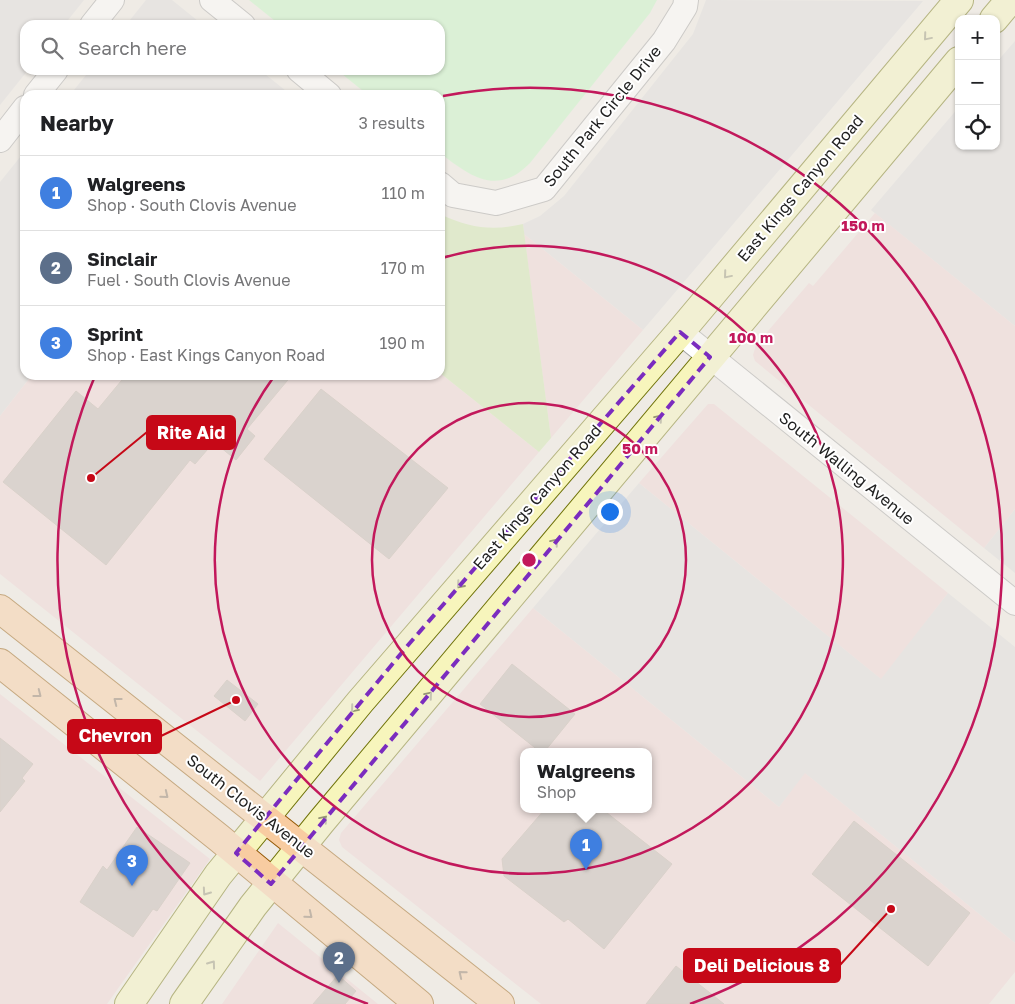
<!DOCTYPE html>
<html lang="en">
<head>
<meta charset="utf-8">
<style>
	:root { --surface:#fff; --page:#f2f2f2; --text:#202124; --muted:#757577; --line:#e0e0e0; --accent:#c60817 }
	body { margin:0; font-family:"Golos Text",sans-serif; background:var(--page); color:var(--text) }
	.controls { position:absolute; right:15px; top:15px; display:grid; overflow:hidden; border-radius:10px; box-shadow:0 1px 4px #0004 }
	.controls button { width:45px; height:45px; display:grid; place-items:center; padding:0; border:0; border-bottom:1px solid var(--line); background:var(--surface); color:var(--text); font:25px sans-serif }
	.you { position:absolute; left:609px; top:511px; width:18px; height:18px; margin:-12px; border:4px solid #fff; border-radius:50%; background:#1a73e8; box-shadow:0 0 0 8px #1a73e833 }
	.badge { display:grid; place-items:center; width:32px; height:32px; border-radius:50%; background:var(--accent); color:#fff; font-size:16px; font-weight:700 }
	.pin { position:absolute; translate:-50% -41px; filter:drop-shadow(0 1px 2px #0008) }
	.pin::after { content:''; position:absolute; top:26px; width:18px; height:15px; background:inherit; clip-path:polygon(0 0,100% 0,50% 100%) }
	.popup { position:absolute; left:520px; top:748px; width:132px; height:65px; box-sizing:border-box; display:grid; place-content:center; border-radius:10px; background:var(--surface); filter:drop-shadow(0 1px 4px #0005); font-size:16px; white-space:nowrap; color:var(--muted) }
	.popup b { font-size:19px; color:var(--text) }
	.popup::after { content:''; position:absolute; left:50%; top:100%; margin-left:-10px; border:10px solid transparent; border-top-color:var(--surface) }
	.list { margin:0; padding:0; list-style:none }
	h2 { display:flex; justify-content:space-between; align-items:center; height:65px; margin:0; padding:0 20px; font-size:21px }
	h2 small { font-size:16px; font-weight:400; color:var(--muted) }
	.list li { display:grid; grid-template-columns:32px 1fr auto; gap:15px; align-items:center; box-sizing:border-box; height:75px; padding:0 20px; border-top:1px solid var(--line) }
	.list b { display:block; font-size:19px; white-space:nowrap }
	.list p { margin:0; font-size:16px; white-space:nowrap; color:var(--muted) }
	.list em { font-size:16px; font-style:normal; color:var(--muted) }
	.icon { flex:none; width:28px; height:28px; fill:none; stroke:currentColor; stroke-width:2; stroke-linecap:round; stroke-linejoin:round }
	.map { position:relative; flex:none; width:1015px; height:1004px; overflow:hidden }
	.search { position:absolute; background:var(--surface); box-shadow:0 1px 4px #0004; left:20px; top:20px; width:425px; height:55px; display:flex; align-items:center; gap:12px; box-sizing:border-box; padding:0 18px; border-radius:15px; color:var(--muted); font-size:19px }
	.panel { position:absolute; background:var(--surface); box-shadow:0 1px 4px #0004; left:20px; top:90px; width:425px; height:290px; border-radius:15px }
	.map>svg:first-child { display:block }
	.residential { fill:#dddcdc }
	.commercial { fill:#efd5d6; fill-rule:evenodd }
	.grass { fill:#cfe7ad }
	.park { fill:#c4f7c4 }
	.building { fill:#c0b7b2; stroke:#c0b1a8 }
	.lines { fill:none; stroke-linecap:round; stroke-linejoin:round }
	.minor-casing { stroke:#a3a3a3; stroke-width:26 }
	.secondary-casing { stroke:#707309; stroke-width:30 }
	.primary-casing { stroke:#945906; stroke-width:30 }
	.minor { stroke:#fff; stroke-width:24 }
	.secondary { stroke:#f7f5bc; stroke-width:28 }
	.primary { stroke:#f8cca1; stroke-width:28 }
	.oneway { stroke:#969575 }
	.oneway2 { stroke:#8c7660 }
	.marked { fill:none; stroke:#7b2cbf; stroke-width:4; stroke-dasharray:10 6; stroke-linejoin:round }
	.ring { fill:none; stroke:#c2185b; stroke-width:2.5 }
	.labels { text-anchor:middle; stroke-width:4; stroke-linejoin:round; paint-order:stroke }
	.street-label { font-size:16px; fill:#1f1f1f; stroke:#fff }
	.centre { fill:#c2185b; stroke:#fff; stroke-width:2.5 }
	.ring-label { font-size:15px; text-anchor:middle; font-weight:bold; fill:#c2185b; stroke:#fff; stroke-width:4; stroke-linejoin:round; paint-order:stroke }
	.leader { fill:none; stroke:#c60817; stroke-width:2 }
	.callout-dot { fill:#c60817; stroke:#fff; stroke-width:2 }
	.callout { fill:#c60817; stroke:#c60817; stroke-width:2 }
	.callout-label { font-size:18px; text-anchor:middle; font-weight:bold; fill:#fff }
</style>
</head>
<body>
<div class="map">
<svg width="1015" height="1004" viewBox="0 0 1015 1004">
	<rect width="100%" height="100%" fill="#efebe5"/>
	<path class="residential" d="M 0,0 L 84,0 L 64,25 L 25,25 L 25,70 L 28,70 L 0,105 Z
		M 146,0 L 172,0 L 203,25 L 126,25 Z
		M 706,0 L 923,1 L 643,330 L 524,234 L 523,224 L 540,216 L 564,196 L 693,34 Z
		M 1015,41 L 1015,326 L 871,210 L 959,107 L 959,146 L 996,146 L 996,63 Z
		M 90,70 L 260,70 L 291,95 L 70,95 Z
		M 25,151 L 25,375 L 32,375 L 0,416 L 0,182 Z
		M 639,483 L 880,678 L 948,593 L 1015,647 L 1015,943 L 806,774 L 779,807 L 533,608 Z
		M 1015,509 L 1015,573 L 984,548 Z"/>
	<path class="commercial" d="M 875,213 L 1015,326 L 1015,509 L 984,548 L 755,361 L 753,355 L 756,345 L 809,283 L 813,286 Z
		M 524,234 L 643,330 L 551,438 Z
		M 440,373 L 539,452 L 260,781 L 0,574 L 0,416 L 32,375 Z
		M 708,404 L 714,404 L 948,593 L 881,679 L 639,483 Z
		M 533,608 L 779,807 L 805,773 L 1015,943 L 1015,972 L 989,1004 L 541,1004 L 342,847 L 339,840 L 341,833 ZM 524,751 L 648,751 L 648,809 L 524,809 Z
		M 0,694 L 210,859 L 107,1004 L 0,1004 Z
		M 278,923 L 378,1004 L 222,1004 Z"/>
	<path class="grass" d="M 442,215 C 470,228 493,231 523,224 L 551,438 L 539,452 L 440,373 L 440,218 Z"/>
	<path class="park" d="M 249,0 L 657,0 L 650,13 L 530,163 C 497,197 470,176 440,153 L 440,95 L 368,95 L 337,70 L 440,70 L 440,25 L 280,25 Z"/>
	<path class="building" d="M 126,375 L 292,375 L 247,429 L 255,436 L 236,460 L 214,442 L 195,464 L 190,460 L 106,565 L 3,482 L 76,391 L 98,409 Z
		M 321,389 L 448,488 L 389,559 L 264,459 Z
		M 512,664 L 575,714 L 545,751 L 539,751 L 480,704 Z
		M 227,680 L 258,704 L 245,721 L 214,696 Z
		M 0,738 L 33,764 L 22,778 L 25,781 L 0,812 Z
		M 545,809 L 602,809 L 672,864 L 604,949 L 568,919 L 564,922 L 504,876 L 502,859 Z
		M 854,821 L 970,913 L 928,966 L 812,874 Z
		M 137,827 L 190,863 L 157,911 L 153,909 L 133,937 L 80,902 L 103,866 L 107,870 Z
		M 676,966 L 724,1004 L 646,1004 Z
		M 338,975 L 356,991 L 345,1004 L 313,1004 Z"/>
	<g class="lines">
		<defs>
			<path id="minor" d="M 212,0 L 243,25
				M 92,25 L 112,0
				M 299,70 L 329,95
				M 36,95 L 56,70
				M 0,140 L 25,108
				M 440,184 L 453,195 L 496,203 L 544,189 L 664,41 L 685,7 L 686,0
				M 680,332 L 1015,603"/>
			<path id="secondary" d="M 994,19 L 1010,0
				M 129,1004 L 218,875 L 360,702 L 680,332 L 959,0
				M 184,1004 L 253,906 L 321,822 L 959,61"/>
			<path id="primary" d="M 0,609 L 500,1004
				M 0,663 L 219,838 L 419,1004"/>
		</defs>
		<use href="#minor" class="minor-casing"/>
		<use href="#secondary" class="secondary-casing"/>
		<use href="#primary" class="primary-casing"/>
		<use href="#minor" class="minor"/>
		<use href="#secondary" class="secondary"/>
		<use href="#primary" class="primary"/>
	</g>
	<defs><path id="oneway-chevron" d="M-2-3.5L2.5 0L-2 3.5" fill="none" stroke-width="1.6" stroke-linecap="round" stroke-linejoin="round" transform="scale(1.25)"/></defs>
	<g class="oneway">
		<use href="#oneway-chevron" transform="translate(927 37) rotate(130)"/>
		<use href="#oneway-chevron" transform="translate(727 275) rotate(130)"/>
		<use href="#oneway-chevron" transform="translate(659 418) rotate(-50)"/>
		<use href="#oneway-chevron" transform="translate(555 542) rotate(-50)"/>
		<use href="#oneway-chevron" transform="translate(460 585) rotate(131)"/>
		<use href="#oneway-chevron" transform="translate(429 695) rotate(-50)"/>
		<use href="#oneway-chevron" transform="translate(354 709) rotate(130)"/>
		<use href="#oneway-chevron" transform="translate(324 819) rotate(-50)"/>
		<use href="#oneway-chevron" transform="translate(206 892) rotate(125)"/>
		<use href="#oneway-chevron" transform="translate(212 964) rotate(-54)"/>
	</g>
	<g class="oneway2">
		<use href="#oneway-chevron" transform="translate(38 694) rotate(38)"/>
		<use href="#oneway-chevron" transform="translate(117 701) rotate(-142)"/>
		<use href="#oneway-chevron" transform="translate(165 795) rotate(39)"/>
		<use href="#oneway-chevron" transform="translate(309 915) rotate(39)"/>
		<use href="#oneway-chevron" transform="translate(462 974) rotate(-141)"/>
	</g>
	<path d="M0 0H1015V1004H0ZM 680,332 L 710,357 L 271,884 L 236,853 L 409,644 Z" fill="#efebe5" fill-opacity=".55" fill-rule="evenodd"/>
	<path class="marked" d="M 680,332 L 710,357 L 271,884 L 236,853 L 409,644 Z"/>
	<g class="ring">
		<circle cx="529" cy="560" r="157"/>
		<path d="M442 258A314 314 0 1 1 275 375"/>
		<path d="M368 1004A472 472 0 0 1 95 376M443 96A472 472 0 0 1 690 1004"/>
	</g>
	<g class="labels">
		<g class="street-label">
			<text transform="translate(602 116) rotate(-51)" y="6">South Park Circle Drive</text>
			<text transform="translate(800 188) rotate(-50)" y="6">East Kings Canyon Road</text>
			<text transform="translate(847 468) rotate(39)" y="6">South Walling Avenue</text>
			<text transform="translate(537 497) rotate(-49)" y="6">East Kings Canyon Road</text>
			<text transform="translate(251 806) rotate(38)" y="6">South Clovis Avenue</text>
		</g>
	</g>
	<circle cx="529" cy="560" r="8" class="centre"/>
	<g class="ring-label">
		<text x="863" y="231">150 m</text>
		<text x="751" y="343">100 m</text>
		<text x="640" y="454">50 m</text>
	</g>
	<path class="leader" d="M91 478L147 432M236 700L161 736M891 909L840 965"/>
	<g class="callout-dot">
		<circle cx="91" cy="478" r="5"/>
		<circle cx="236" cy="700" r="5"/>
		<circle cx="891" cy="909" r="5"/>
	</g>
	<g class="callout">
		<rect x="147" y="416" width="88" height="33" rx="5"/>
		<rect x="68" y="720" width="93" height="33" rx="5"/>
		<rect x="684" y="949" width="156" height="33" rx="5"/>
	</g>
	<g class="callout-label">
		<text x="191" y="439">Rite Aid</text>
		<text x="115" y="742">Chevron</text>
		<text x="762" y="972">Deli Delicious 8</text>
	</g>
</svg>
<div class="controls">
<button>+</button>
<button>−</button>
<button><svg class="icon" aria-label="locate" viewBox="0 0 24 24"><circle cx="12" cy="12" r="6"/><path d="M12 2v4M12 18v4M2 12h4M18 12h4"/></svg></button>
</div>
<div class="you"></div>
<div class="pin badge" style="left:586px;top:870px;background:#3f7fe0">1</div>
<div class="popup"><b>Walgreens</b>Shop</div>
<div class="pin badge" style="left:339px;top:983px;background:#5c6f8a">2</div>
<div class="pin badge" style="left:132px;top:886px;background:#3f7fe0">3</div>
<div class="search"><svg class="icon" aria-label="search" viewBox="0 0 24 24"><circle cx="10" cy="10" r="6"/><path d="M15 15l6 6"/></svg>Search here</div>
<section class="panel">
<h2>Nearby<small>3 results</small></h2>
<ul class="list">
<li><span class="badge" style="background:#3f7fe0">1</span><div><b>Walgreens</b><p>Shop · South Clovis Avenue</p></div><em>110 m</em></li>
<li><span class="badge" style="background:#5c6f8a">2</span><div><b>Sinclair</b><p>Fuel · South Clovis Avenue</p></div><em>170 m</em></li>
<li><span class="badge" style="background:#3f7fe0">3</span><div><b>Sprint</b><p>Shop · East Kings Canyon Road</p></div><em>190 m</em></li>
</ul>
</section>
</div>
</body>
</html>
